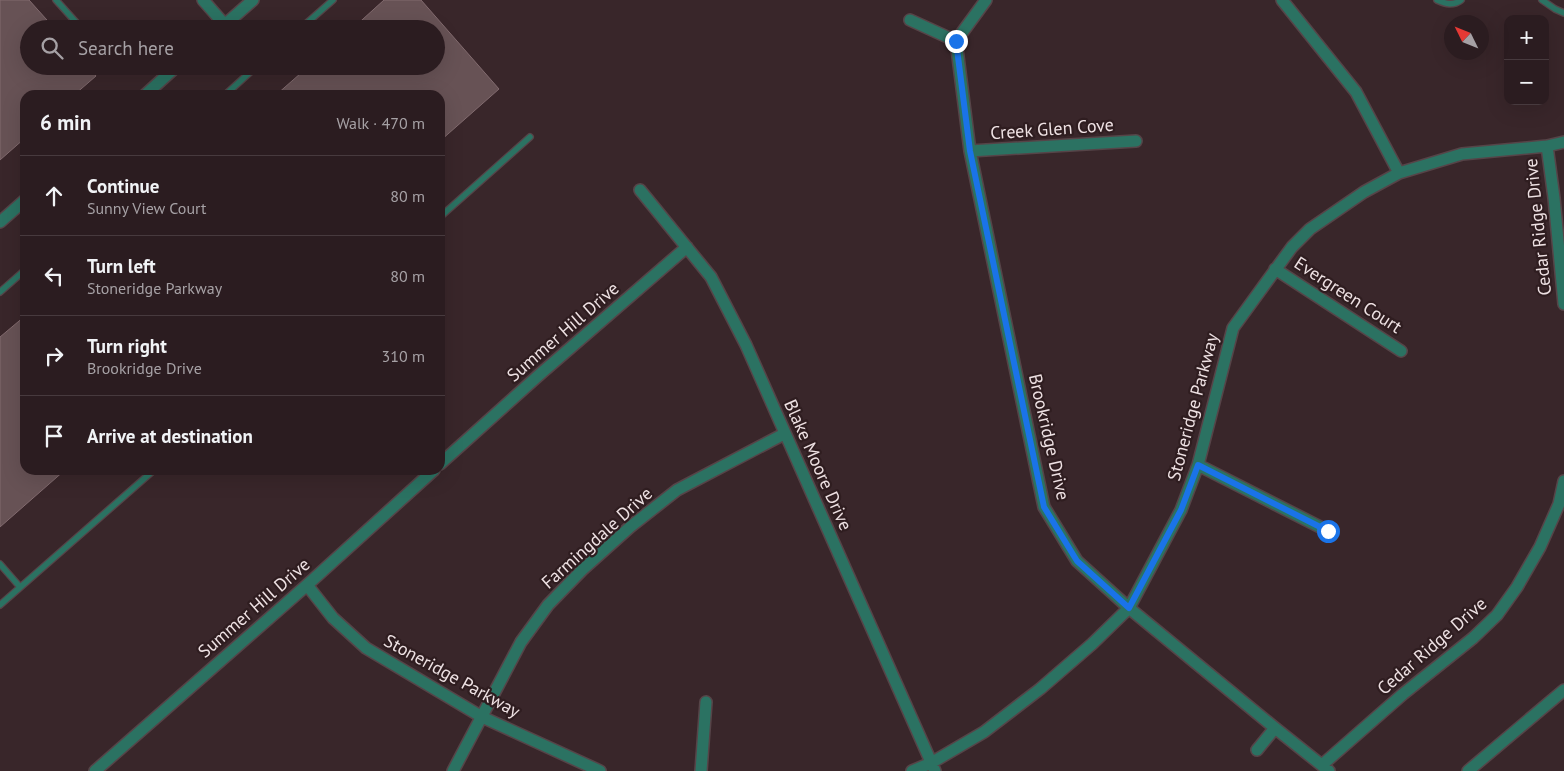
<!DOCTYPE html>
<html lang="en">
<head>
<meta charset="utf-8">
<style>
	:root { --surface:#2b1c20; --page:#37292d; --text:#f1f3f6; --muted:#a6a1a5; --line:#473a3e }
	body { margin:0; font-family:"PT Sans",sans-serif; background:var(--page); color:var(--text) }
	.controls { position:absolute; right:15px; top:15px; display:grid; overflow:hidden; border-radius:10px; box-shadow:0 5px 20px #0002 }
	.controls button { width:45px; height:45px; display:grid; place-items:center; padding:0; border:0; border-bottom:1px solid var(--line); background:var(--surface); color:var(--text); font:25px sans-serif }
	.compass { position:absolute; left:1444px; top:15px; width:45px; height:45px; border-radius:50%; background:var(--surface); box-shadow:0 5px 20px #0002; rotate:313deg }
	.stop { position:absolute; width:15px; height:15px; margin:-11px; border:4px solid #1a73e8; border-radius:50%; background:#fff }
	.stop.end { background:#1a73e8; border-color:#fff; box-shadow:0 1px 5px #0008 }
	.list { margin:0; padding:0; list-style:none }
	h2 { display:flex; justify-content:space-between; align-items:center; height:65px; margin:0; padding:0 20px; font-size:21px }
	h2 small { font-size:16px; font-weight:400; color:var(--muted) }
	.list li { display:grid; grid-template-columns:32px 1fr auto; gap:15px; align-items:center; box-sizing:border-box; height:80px; padding:0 20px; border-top:1px solid var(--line) }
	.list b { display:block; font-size:19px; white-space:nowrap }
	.list p { margin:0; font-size:16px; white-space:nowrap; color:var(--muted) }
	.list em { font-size:16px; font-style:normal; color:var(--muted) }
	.icon { flex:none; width:28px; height:28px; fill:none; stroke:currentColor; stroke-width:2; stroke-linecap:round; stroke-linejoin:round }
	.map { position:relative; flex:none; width:1564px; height:771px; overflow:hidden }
	.search { position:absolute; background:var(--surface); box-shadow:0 5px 20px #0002; left:20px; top:20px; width:425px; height:55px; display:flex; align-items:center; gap:12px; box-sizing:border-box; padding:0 18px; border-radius:28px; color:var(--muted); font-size:19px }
	.panel { position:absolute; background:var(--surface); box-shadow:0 5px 20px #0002; left:20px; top:90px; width:425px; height:385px; border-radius:15px }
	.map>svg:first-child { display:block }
	.building { fill:#675255; stroke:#826b6f }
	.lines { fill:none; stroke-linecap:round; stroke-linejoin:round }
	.lane-casing { stroke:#564448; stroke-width:8 }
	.street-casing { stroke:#564448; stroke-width:14 }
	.lane { stroke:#2b7262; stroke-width:5.5 }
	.street { stroke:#2b7262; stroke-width:11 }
	.route { stroke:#1a73e8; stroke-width:6 }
	.labels { text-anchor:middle; stroke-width:4.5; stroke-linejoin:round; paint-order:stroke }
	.street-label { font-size:18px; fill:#eee1e3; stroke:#2f1d20 }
</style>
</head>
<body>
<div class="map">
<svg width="1564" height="771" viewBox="0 0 1564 771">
	<rect width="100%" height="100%" fill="#39262a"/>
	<path class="building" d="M 0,0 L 29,0 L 55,29 L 29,29 L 29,66 L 88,66 L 96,76 L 74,95 L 25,95 L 25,138 L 0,160 Z
		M 384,0 L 421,0 L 499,89 L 440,141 L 440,95 L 276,95 L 309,66 L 436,66 L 436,29 L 352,29 Z
		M 25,316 L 25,470 L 65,470 L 0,527 L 0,337 Z"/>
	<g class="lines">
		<defs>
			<path id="lane" d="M 56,0 L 82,29
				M 1437,0 C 1446,4 1453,6 1461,0
				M 1542,0 L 1555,9 L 1564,13
				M 300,29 L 333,0
				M 225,95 L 257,66
				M 440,217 L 530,137
				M 0,292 L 25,270
				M 0,564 L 20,587
				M 0,605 L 154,470"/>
			<path id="street" d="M 203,0 L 225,25
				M 986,0 L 956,41 L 970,151 L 1044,507 L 1077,561 L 1129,608 L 1275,728 L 1329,771
				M 1282,0 L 1356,92 L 1399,173
				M 910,20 L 956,41
				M 220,29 L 253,0
				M 145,95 L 177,66
				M 1547,146 L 1554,198 L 1564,304
				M 970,151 L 1136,141
				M 640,190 L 711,277 L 746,345 L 935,771
				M 0,222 L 25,200
				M 1275,269 L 1401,351
				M 440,464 L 539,375 L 687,247
				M 1198,465 L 1328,531
				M 307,585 L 333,618 L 366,648 L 482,717 L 600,771
				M 1257,750 L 1275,728
				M 1322,765 L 1403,694 L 1473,638 L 1497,615 L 1517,587 L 1540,547 L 1559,504 L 1564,481
				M 95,771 L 307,585 L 434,470
				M 453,771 L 521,642 L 548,605 L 582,570 L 630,527 L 677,490 L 784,434
				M 701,771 L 706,702
				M 912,771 L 931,763 L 984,732 L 1040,689 L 1092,644 L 1129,608 L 1181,510 L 1198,465 L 1233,328 L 1292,247 L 1310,229 L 1364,192 L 1399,173 L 1462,154 L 1547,146 L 1564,142
				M 1468,771 L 1564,690"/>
		</defs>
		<use href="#lane" class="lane-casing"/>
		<use href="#street" class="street-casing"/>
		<use href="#lane" class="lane"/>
		<use href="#street" class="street"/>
	</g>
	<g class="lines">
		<path class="route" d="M 956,41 L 970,151 L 1044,507 L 1077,561 L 1129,608 L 1181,510 L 1198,465 L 1328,531"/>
	</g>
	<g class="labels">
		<g class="street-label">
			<text transform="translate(1052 129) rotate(-4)" y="6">Creek Glen Cove</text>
			<text transform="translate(1538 227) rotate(-96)" y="6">Cedar Ridge Drive</text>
			<text transform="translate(1348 295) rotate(33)" y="6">Evergreen Court</text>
			<text transform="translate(563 332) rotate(-41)" y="6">Summer Hill Drive</text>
			<text transform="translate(1193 407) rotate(-75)" y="6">Stoneridge Parkway</text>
			<text transform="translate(1049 437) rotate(77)" y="6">Brookridge Drive</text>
			<text transform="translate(818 465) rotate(66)" y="6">Blake Moore Drive</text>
			<text transform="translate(597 538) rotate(-42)" y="6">Farmingdale Drive</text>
			<text transform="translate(254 608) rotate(-41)" y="6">Summer Hill Drive</text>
			<text transform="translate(1432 646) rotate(-41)" y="6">Cedar Ridge Drive</text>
			<text transform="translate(452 676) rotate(29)" y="6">Stoneridge Parkway</text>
		</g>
	</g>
</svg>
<div class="controls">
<button>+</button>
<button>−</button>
</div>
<svg class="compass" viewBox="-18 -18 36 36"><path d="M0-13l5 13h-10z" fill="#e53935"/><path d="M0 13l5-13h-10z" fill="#a6a1a5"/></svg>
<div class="stop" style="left:1328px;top:531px"></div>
<div class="stop end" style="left:956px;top:41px"></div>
<div class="search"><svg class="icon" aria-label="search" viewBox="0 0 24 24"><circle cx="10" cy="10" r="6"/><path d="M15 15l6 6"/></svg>Search here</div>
<section class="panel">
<h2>6 min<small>Walk · 470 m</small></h2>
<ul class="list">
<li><svg class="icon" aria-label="ahead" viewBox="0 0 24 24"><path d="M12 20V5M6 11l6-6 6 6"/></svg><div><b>Continue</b><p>Sunny View Court</p></div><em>80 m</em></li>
<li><svg class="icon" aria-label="left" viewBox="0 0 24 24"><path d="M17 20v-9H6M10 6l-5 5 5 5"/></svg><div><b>Turn left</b><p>Stoneridge Parkway</p></div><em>80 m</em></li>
<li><svg class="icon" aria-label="right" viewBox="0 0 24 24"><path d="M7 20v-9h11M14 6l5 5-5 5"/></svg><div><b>Turn right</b><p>Brookridge Drive</p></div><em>310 m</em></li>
<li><svg class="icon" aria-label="arrive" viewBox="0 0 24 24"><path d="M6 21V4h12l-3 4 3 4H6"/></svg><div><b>Arrive at destination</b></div></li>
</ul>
</section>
</div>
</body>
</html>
